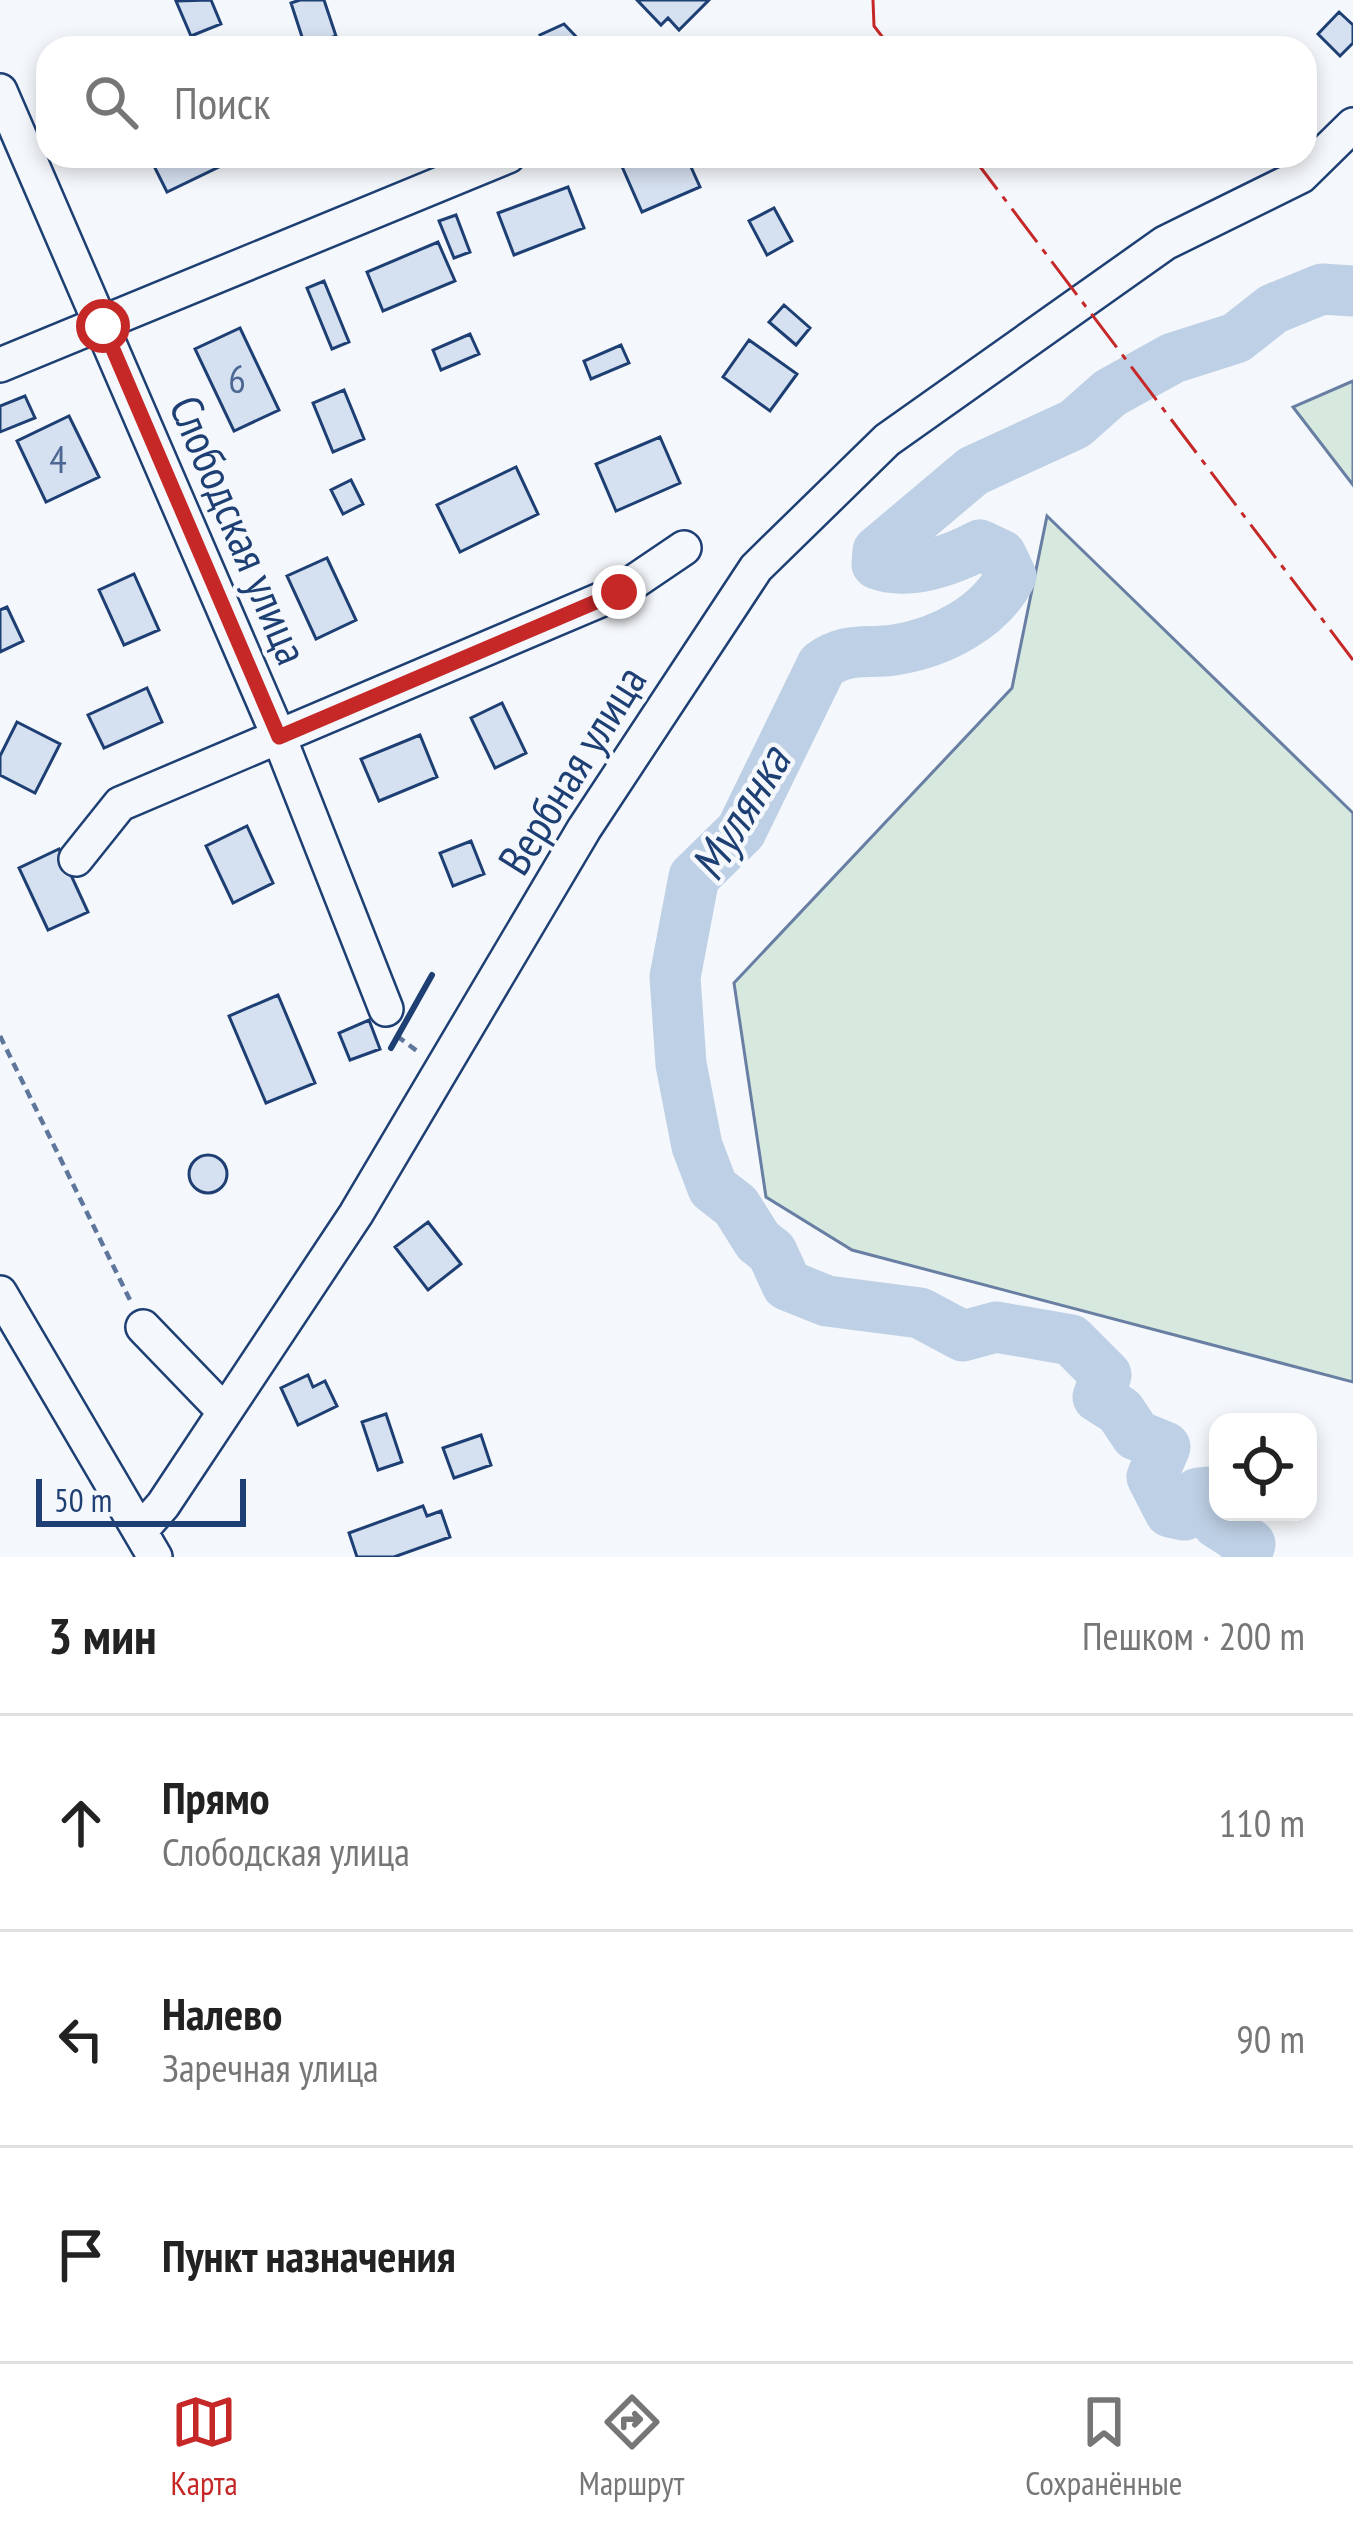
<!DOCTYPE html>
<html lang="ru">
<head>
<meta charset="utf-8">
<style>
	:root { --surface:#fff; --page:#f6f6f6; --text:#222; --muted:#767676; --line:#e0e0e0; --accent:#c62828 }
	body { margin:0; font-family:"PT Sans Narrow",sans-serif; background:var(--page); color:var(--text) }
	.controls { position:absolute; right:36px; bottom:36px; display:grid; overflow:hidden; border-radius:24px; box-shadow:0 6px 18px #0003 }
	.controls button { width:108px; height:108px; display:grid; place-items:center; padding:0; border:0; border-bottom:3px solid var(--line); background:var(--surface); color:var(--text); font:60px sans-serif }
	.scale { position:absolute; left:36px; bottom:30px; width:210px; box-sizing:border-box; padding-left:12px; border:6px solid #1d3f73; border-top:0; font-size:33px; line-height:42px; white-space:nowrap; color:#1d3f73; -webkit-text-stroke:9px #f4f7fb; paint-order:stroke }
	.stop { position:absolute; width:36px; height:36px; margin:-27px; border:9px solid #c62828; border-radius:50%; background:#fff }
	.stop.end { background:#c62828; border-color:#fff; box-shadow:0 3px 12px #0008 }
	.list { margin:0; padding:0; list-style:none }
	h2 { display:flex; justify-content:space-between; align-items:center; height:156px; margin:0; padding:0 48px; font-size:51px }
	h2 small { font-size:39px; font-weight:400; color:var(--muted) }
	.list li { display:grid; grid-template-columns:78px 1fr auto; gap:36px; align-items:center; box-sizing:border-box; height:216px; padding:0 48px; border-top:3px solid var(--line) }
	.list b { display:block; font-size:45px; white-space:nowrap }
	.list p { margin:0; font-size:39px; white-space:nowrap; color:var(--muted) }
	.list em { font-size:39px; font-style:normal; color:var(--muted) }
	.icon { flex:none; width:66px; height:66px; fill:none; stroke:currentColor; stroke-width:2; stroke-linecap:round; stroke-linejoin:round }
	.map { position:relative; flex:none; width:1353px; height:1557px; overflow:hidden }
	.search { position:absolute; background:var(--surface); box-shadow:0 6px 18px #0003; left:36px; right:36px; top:36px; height:132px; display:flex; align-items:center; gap:30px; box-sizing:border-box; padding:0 42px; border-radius:36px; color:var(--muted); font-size:45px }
	.sheet { height:804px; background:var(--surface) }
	nav { display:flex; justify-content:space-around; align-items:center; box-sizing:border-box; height:168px; border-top:3px solid var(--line); background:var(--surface); font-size:33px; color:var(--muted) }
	nav a { display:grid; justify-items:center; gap:6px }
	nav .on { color:var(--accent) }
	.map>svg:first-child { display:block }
	.green { fill:#d7e8df; stroke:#687fa3; stroke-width:3 }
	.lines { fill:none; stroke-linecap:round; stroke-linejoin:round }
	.river { stroke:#bed0e5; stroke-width:51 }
	.building { fill:#d5e0f0; stroke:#1d3f73; stroke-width:3 }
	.minor-casing { stroke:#1d3f73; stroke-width:38 }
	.path { stroke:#5e769c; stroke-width:4.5; stroke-dasharray:9 6; stroke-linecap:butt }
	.minor { stroke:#f4f7fb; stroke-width:33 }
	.wall { stroke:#1d3f73; stroke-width:6 }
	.power { stroke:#c62828; stroke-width:3; stroke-dasharray:42 9 6 9; stroke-linecap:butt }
	.route { stroke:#c62828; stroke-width:15 }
	.labels { text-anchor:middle; stroke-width:9; stroke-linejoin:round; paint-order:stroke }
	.number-label { font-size:39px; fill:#4b6792 }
	.street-label { font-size:45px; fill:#1d3f73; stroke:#f4f7fb }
	.water-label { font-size:48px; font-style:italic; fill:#1d3f73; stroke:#f4f7fb }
</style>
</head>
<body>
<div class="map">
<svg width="1353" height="1557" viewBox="0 0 1353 1557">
	<rect width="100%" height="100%" fill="#f4f7fb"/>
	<path class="green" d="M 1353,381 L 1353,485 L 1293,407 Z
		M 1047,516 L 1353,813 L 1353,1382 L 852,1250 L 766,1197 L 734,983 L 1012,688 Z"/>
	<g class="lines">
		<path class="river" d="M 1246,1557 L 1250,1544 L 1217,1523 L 1208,1492 L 1198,1493 L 1194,1507 L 1184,1515 L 1170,1512 L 1152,1477 L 1165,1447 L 1136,1435 L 1120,1411 L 1098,1397 L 1106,1375 L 1071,1340 L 996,1327 L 963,1336 L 920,1313 L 827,1301 L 787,1285 L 772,1252 L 758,1241 L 736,1206 L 713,1188 L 697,1146 L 681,1064 L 675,977 L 694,877 L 741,831 L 822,665 C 847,647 865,654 894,650 C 941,643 990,617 1011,576 L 1001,555 L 980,545 C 952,560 908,576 877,564 L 878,551 L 973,471 L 1075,424 L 1110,393 L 1173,358 L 1236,338 L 1273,309 L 1322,289 L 1353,291"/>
	</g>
	<path class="building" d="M 211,0 L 221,24 L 191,36 L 176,1 Z
		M 300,0 L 324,0 L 336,36 L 305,46 L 291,3 Z
		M 637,0 L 709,0 L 679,30 L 668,18 L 661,25 Z
		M 1339,12 L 1353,25 L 1353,43 L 1340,56 L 1318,34 Z
		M 564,24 L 587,48 L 546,48 L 540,35 Z
		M 170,156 L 223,156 L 227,163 L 167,192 L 153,164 Z
		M 633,156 L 686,156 L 700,187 L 642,212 L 620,162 Z
		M 568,187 L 584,228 L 514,255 L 498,213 Z
		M 774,208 L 792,241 L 767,255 L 749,221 Z
		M 456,215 L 470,252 L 454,258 L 439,221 Z
		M 438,242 L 455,281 L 383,311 L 367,272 Z
		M 324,281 L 349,342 L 332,349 L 307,288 Z
		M 784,305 L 810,328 L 796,345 L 769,322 Z
		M 240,328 L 279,410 L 234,431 L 195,349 Z
		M 470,334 L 479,354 L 441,370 L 433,350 Z
		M 749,340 L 797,374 L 770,411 L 723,377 Z
		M 621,345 L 629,363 L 591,379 L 584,361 Z
		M 344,390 L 364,439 L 333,452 L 313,403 Z
		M 25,396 L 35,418 L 0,432 L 0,406 Z
		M 69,416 L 99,477 L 46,502 L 17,441 Z
		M 660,437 L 680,483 L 616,511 L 596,464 Z
		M 516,467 L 538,514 L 460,552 L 437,505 Z
		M 351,480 L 363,504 L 343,514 L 331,490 Z
		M 327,558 L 356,620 L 316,639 L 287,576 Z
		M 134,574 L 159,630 L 124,645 L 99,590 Z
		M 7,607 L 23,641 L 0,652 L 0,610 Z
		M 147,688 L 162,722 L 104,748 L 88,715 Z
		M 502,703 L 526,753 L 495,768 L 471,718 Z
		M 17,722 L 60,744 L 35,793 L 0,775 L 0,756 Z
		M 420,735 L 437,777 L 379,801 L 361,759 Z
		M 247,826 L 273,883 L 233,903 L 206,846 Z
		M 471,841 L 484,874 L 453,886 L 440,853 Z
		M 59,849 L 88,912 L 48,930 L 19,868 Z
		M 278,995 L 315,1083 L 266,1103 L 229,1016 Z
		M 369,1020 L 380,1049 L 350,1060 L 339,1033 Z
		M189 1174a19 19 0 1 1 38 0a19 19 0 1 1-38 0Z
		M 428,1222 L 461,1264 L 428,1290 L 395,1247 Z
		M 308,1375 L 313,1387 L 325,1381 L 337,1406 L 298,1425 L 281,1388 Z
		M 386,1414 L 402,1462 L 378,1470 L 362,1422 Z
		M 481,1435 L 491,1465 L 454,1478 L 443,1448 Z
		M 423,1506 L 427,1516 L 441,1511 L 450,1537 L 394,1557 L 357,1557 L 349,1533 Z"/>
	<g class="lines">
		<defs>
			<path id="minor" d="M 0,91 L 279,737 L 386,1009
				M 0,365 L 508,156
				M 76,859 L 120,804 L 619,592 L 684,548
				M 0,1293 L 155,1557
				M 143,1327 L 223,1410
				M 140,1531 L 163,1505 L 356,1214 L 584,829 L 756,568 L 887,440 L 1165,243 L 1301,176 L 1353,125"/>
		</defs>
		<use href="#minor" class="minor-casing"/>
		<path class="path" d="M 0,1036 L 130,1300
			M 397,1036 L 417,1051"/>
		<use href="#minor" class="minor"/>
		<path class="wall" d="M 391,1048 L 432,975"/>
		<path class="power" d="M 873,0 L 874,26 L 891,48
			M 972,156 L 1353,660"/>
	</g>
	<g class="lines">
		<path class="route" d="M 103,326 L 279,737 L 619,592"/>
	</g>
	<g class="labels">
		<g class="number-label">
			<text x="237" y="393">6</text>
			<text x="58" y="473">4</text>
		</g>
		<g class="street-label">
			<text transform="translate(239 530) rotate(67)" y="16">Слободская улица</text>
			<text transform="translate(572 770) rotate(-58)" y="16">Вербная улица</text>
		</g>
		<g class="water-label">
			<text transform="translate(740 813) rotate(-59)" y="17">Мулянка</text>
		</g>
	</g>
</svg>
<div class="controls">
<button><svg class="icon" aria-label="locate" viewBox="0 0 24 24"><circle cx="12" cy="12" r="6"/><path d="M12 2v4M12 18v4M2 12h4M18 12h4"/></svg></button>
</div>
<div class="scale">50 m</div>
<div class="stop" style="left:103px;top:326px"></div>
<div class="stop end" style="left:619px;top:592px"></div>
<div class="search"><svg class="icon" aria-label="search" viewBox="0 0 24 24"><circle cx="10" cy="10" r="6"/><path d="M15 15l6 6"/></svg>Поиск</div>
</div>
<section class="sheet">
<h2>3 мин<small>Пешком · 200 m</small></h2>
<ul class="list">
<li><svg class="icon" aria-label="ahead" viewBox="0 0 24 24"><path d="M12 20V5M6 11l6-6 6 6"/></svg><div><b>Прямо</b><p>Слободская улица</p></div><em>110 m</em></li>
<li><svg class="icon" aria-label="left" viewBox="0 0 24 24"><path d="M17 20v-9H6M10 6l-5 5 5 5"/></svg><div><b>Налево</b><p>Заречная улица</p></div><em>90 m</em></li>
<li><svg class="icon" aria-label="arrive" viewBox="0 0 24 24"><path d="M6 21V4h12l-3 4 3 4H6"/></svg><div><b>Пункт назначения</b></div></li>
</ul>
</section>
<nav>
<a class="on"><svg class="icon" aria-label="map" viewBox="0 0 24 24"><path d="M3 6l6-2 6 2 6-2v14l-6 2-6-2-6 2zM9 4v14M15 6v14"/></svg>Карта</a>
<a><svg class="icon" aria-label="directions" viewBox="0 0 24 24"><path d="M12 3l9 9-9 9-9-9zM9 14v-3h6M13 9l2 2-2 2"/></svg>Маршрут</a>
<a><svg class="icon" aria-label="saved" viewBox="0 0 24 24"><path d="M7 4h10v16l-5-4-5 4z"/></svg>Сохранённые</a>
</nav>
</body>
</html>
